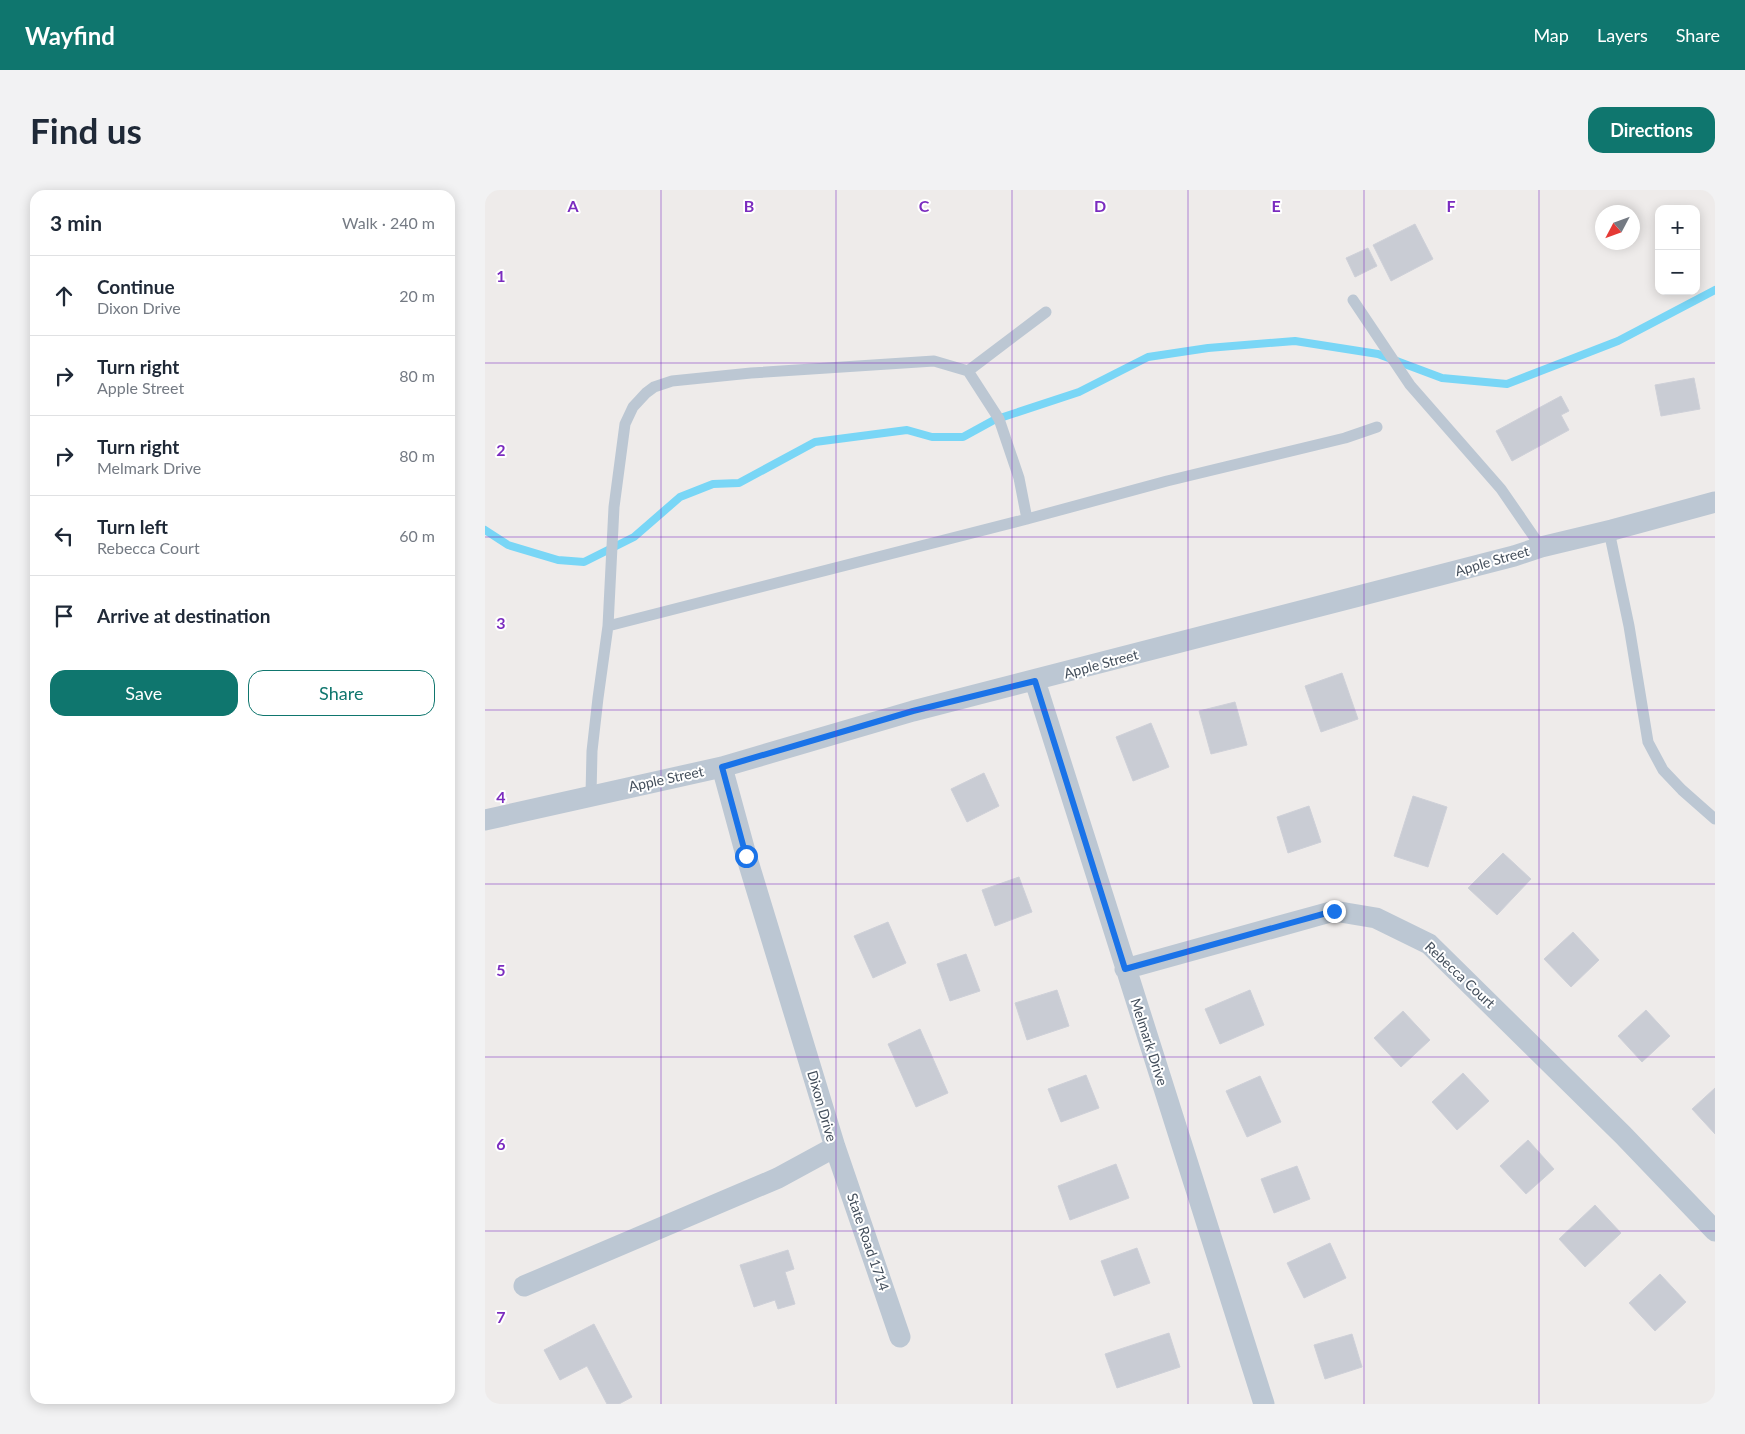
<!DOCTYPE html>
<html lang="en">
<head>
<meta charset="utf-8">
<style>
	:root { --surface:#fff; --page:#f2f2f3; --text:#1f2937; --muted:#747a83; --line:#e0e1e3; --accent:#0f766e }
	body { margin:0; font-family:Lato,sans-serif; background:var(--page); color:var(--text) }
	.controls { position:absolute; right:15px; top:15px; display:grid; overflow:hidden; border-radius:10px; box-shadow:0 2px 12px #0003 }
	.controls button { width:45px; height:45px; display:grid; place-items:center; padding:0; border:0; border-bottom:1px solid var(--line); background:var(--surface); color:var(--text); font:25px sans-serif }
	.compass { position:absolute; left:1110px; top:15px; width:45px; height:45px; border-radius:50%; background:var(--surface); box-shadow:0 2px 12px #0003; rotate:229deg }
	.stop { position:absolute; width:15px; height:15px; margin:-11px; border:4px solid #1a73e8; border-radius:50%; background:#fff }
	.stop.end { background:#1a73e8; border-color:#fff; box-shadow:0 1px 5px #0008 }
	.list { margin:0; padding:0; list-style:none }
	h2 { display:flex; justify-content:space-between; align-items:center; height:65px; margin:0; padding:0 20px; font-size:21px }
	h2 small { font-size:16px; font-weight:400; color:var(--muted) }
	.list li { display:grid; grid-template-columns:32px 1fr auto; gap:15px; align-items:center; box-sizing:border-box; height:80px; padding:0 20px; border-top:1px solid var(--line) }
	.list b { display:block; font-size:19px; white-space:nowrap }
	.list p { margin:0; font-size:16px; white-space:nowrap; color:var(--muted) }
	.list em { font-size:16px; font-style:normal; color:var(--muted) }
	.actions { display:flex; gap:10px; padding:15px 20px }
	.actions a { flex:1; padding:11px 0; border:1px solid var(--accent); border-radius:15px; text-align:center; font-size:18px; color:var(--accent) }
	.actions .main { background:var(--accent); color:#fff }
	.icon { flex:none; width:28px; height:28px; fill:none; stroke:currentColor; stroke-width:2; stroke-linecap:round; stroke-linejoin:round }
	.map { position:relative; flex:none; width:1230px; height:1214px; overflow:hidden; border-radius:15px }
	header { display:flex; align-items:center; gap:30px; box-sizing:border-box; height:70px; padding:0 25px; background:var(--accent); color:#fff }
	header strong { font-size:24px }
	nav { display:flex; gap:28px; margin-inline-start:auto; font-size:18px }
	.intro { display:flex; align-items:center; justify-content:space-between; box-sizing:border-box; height:120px; padding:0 30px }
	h1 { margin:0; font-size:35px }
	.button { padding:12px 22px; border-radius:15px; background:var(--accent); color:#fff; font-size:18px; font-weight:700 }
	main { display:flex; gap:30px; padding:0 30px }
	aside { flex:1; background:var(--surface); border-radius:15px; box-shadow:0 2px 12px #0003 }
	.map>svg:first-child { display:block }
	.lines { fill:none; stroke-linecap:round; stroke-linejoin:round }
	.stream { stroke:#79d6f6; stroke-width:8 }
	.building { fill:#c9ccd4; stroke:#ced0d8 }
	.lane { stroke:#bcc7d3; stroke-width:11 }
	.street { stroke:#bcc7d3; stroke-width:21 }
	.route { stroke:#1a73e8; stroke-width:6 }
	.grid { fill:none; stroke:#7b2cbf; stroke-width:1; stroke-opacity:0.55 }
	.labels { text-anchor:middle; stroke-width:4; stroke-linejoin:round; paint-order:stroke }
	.street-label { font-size:14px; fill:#424d5a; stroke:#fff }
	.grid-label { font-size:16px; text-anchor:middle; font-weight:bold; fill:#7b2cbf; stroke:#fff; stroke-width:4; stroke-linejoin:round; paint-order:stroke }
</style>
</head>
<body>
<header>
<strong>Wayfind</strong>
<nav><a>Map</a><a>Layers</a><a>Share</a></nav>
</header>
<div class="intro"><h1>Find us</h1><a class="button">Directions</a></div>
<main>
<aside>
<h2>3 min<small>Walk · 240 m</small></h2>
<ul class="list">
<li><svg class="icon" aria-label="ahead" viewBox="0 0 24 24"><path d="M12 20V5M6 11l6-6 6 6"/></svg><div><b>Continue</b><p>Dixon Drive</p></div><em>20 m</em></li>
<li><svg class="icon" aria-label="right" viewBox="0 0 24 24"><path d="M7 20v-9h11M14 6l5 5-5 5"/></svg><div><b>Turn right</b><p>Apple Street</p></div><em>80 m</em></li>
<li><svg class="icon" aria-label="right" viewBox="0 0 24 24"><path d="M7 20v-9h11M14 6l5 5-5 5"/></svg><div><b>Turn right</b><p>Melmark Drive</p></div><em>80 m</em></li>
<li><svg class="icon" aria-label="left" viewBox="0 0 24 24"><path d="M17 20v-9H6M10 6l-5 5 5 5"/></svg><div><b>Turn left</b><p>Rebecca Court</p></div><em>60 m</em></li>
<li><svg class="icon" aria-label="arrive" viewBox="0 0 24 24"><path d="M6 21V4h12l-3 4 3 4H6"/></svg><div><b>Arrive at destination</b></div></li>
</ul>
<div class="actions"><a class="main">Save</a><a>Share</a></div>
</aside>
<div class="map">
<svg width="1230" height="1214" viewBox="0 0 1230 1214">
	<rect width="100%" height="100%" fill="#eeebea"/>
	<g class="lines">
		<path class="stream" d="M 0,340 L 23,355 L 73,370 L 99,372 L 149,347 L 195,307 L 228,294 L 254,293 L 330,252 L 422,240 L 447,247 L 478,247 L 509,230 L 594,202 L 663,167 L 723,158 L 810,151 L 893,164 L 957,188 L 1022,194 L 1133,151 L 1230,100"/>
	</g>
	<path class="building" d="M 930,34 L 948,69 L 906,91 L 888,55 Z
		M 883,58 L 892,76 L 870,87 L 861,68 Z
		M 1209,188 L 1215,219 L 1176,226 L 1170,195 Z
		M 1076,206 L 1084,221 L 1076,225 L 1084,240 L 1027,271 L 1011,241 Z
		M 857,483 L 873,529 L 836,542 L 820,496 Z
		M 750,512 L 762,555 L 726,564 L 714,521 Z
		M 666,533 L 684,577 L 648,591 L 631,547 Z
		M 499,583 L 514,616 L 482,632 L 466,599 Z
		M 928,606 L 962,617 L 943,677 L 909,666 Z
		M 824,616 L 836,652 L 803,663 L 792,627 Z
		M 1018,663 L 1046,689 L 1012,725 L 983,698 Z
		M 534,687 L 547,722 L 510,736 L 497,700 Z
		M 403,732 L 421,773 L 388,788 L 369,746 Z
		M 1088,742 L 1114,770 L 1086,797 L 1059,769 Z
		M 481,764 L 495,801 L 465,811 L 452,774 Z
		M 572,800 L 584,836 L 542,850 L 530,813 Z
		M 765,800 L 779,835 L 735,854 L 720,819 Z
		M 1161,820 L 1185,846 L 1157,872 L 1133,846 Z
		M 918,821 L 945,850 L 916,877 L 889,848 Z
		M 435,839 L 463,903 L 431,917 L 403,854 Z
		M 978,883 L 1004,911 L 972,940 L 947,912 Z
		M 601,885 L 614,918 L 576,932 L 563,899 Z
		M 775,886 L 796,932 L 762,947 L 741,901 Z
		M 1230,898 L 1230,944 L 1207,919 Z
		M 1043,950 L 1069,979 L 1041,1004 L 1015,976 Z
		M 631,974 L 644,1008 L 585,1030 L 573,996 Z
		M 812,976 L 825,1009 L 789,1023 L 776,989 Z
		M 1110,1015 L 1136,1043 L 1100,1077 L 1074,1049 Z
		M 845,1053 L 861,1088 L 819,1108 L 802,1073 Z
		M 652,1058 L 665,1093 L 629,1106 L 616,1071 Z
		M 303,1060 L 309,1079 L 300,1082 L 310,1114 L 293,1119 L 290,1110 L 269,1117 L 255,1075 Z
		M 1175,1084 L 1201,1112 L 1170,1141 L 1144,1113 Z
		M 109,1134 L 147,1207 L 134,1214 L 122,1214 L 102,1176 L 75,1190 L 59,1160 Z
		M 684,1143 L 695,1177 L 632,1198 L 620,1164 Z
		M 867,1144 L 877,1177 L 840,1189 L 829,1155 Z"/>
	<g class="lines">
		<path class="lane" d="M 868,110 L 925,195 L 1016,299 L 1056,357
			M 483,181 L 561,122
			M 1124,341 L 1144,436 L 1163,552 L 1178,580 L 1197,600 L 1230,629
			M 123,436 L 542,329 L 682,291 L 860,248 L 892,237
			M 106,605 L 107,561 L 113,508 L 123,436 L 129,317 L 140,234 L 148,217 L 161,203 L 169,197 L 187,191 L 266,183 L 449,171 L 483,181 L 514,229 L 534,288 L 542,329"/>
		<path class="street" d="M 550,491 L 779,1214
			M 237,577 L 261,665 L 350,957 L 415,1147
			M 0,630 L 237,577 L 428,521 L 1029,366 L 1056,357 L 1127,340 L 1230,312
			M 640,779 L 849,721 L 891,728 L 944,754 L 1138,945 L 1230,1041
			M 39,1096 L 293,988 L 350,957"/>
	</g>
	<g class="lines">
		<path class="route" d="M 261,666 L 237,577 L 428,521 L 550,491 L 640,779 L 849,721"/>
	</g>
	<path class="grid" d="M 176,0 L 176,1214M 351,0 L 351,1214M 527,0 L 527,1214M 703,0 L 703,1214M 879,0 L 879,1214M 1054,0 L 1054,1214M 0,173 L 1230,173M 0,347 L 1230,347M 0,520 L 1230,520M 0,694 L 1230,694M 0,867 L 1230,867M 0,1041 L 1230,1041"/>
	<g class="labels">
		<g class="street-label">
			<text transform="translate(1007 371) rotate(-16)" y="5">Apple Street</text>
			<text transform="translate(616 474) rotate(-15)" y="5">Apple Street</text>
			<text transform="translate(181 589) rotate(-12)" y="5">Apple Street</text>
			<text transform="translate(975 785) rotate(43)" y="5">Rebecca Court</text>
			<text transform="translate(664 852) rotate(72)" y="5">Melmark Drive</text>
			<text transform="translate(337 916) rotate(74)" y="5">Dixon Drive</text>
			<text transform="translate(383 1052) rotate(71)" y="5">State Road 1714</text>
		</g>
	</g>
	<g class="grid-label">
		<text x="88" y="22">A</text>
		<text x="264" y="22">B</text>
		<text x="439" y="22">C</text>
		<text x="615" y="22">D</text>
		<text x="791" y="22">E</text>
		<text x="966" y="22">F</text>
		<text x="16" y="92">1</text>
		<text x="16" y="266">2</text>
		<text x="16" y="439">3</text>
		<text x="16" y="613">4</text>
		<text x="16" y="786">5</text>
		<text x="16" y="960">6</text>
		<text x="16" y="1133">7</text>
	</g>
</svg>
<div class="controls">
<button>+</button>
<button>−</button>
</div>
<svg class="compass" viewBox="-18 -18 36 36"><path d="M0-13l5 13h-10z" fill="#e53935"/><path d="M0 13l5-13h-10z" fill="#747a83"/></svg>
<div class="stop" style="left:261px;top:666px"></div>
<div class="stop end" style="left:849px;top:721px"></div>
</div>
</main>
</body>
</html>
